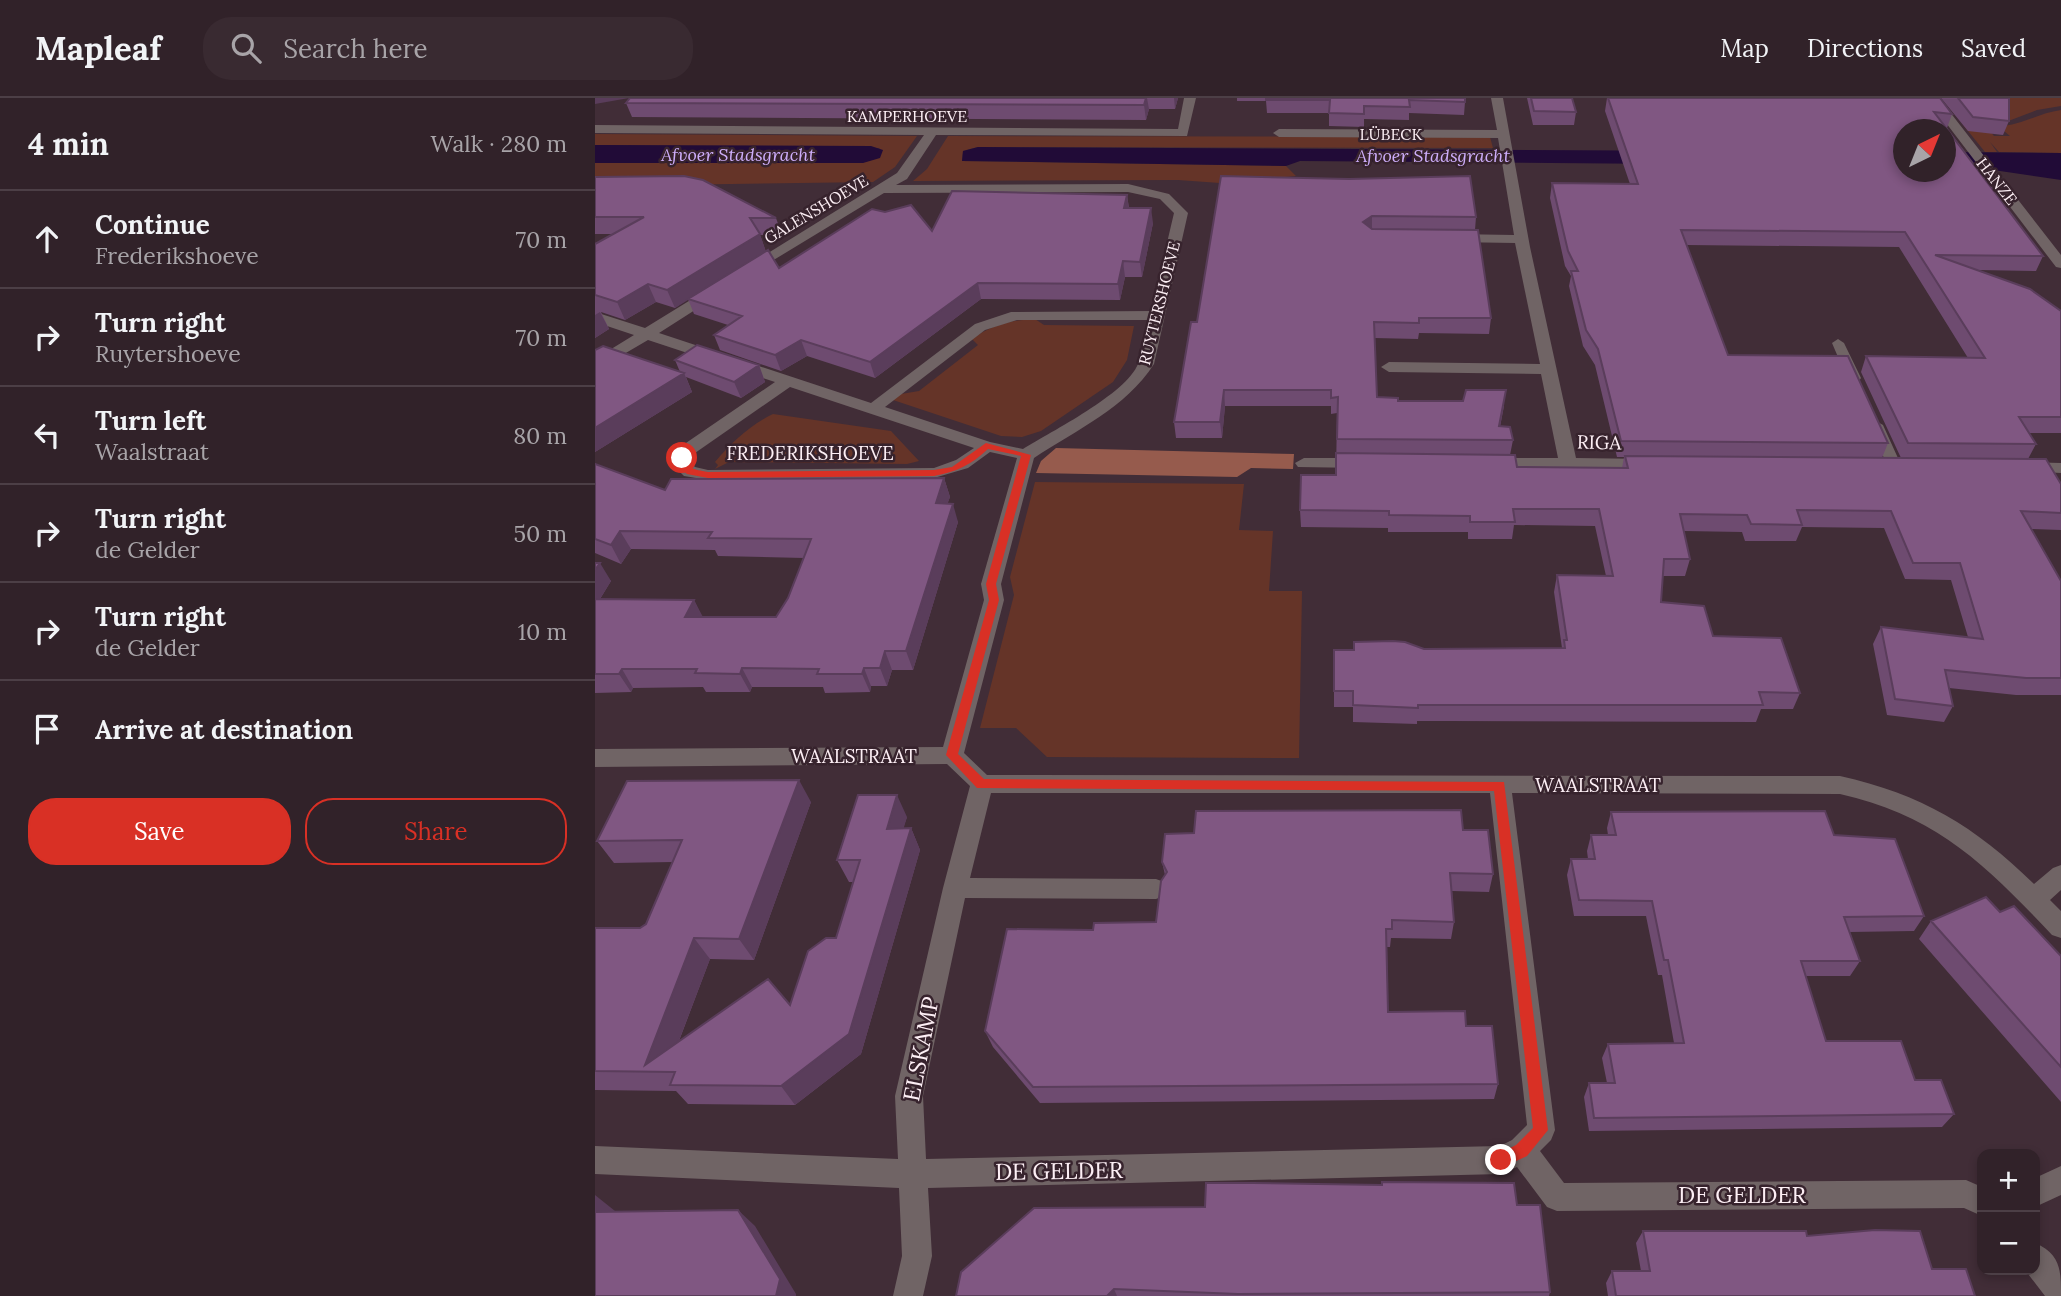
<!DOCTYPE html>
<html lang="en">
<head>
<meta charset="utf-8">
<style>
	:root { --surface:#312229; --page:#392a31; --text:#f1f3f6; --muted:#a8a4a8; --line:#4c3f46; --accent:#d93025 }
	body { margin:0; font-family:Lora,serif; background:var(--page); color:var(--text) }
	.controls { position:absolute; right:21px; bottom:21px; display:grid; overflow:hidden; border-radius:14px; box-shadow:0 4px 10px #0003 }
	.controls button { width:63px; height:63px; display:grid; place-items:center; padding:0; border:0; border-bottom:2px solid var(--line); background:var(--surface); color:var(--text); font:35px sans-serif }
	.compass { position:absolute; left:1298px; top:21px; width:63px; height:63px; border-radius:50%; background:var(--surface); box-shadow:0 4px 10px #0003; rotate:43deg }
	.stop { position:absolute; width:21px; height:21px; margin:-16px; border:5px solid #d93025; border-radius:50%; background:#fff }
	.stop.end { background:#d93025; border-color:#fff; box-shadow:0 2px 7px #0008 }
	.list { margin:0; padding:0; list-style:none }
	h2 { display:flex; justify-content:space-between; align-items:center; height:91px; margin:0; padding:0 28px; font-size:30px }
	h2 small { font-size:23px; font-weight:400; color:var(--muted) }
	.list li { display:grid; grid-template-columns:46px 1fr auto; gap:21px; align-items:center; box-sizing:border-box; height:98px; padding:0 28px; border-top:2px solid var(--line) }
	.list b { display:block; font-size:26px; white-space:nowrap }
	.list p { margin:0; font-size:23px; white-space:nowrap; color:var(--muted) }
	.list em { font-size:23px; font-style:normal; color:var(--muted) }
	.actions { display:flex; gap:14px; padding:21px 28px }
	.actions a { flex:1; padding:16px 0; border:2px solid var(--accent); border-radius:28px; text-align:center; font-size:24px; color:var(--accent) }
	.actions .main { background:var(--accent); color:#fff }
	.icon { flex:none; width:38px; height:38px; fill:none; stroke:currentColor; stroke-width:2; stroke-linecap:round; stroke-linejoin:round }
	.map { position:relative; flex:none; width:1466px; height:1198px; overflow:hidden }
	header { display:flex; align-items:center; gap:42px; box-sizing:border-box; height:98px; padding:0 35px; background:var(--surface); border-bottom:2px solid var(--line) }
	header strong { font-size:33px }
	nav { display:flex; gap:38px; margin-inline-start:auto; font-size:24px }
	.search { width:490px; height:63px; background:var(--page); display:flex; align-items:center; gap:18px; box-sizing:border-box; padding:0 24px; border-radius:28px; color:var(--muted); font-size:26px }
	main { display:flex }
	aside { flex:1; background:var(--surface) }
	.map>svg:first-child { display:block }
	.green { fill:#653428 }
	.forest { fill:#965b4d }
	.water { fill:#210b37 }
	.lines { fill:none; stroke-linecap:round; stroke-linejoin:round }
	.lane { fill:#706465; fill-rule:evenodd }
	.street { fill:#706465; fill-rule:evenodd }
	.wall { fill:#6e4b70; fill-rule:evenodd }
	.shaded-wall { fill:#5a3d5b }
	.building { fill:#805782; stroke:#5a3d5b; stroke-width:2; fill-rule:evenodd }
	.route { fill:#d93025 }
	.labels { text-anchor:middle; stroke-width:5; stroke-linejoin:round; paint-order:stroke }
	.far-street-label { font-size:16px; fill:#fdeff5; stroke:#37232d }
	.far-water-label { font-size:18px; font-style:italic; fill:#ceaefb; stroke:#37232d }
	.street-label { font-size:19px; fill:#fdeff5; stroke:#37232d }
	.near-street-label { font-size:23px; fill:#fdeff5; stroke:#37232d }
</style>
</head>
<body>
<header>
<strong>Mapleaf</strong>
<div class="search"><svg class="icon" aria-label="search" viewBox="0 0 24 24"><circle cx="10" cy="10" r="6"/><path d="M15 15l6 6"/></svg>Search here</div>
<nav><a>Map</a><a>Directions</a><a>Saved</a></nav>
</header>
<main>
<aside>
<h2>4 min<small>Walk · 280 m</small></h2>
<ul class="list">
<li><svg class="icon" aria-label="ahead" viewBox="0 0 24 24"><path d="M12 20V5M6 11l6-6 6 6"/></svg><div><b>Continue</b><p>Frederikshoeve</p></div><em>70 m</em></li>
<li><svg class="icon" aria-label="right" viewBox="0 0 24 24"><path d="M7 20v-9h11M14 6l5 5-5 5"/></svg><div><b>Turn right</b><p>Ruytershoeve</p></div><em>70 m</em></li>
<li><svg class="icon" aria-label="left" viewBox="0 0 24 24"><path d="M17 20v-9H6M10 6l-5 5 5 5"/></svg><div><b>Turn left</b><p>Waalstraat</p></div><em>80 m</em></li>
<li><svg class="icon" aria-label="right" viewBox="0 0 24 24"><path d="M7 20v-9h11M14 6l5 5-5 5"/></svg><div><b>Turn right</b><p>de Gelder</p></div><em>50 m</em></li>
<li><svg class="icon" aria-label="right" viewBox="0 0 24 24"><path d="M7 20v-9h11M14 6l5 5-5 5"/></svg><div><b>Turn right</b><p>de Gelder</p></div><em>10 m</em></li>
<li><svg class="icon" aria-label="arrive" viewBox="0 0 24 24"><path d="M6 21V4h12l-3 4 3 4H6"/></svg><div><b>Arrive at destination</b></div></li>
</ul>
<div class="actions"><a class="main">Save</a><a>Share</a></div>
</aside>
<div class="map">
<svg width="1466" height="1198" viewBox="0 0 1466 1198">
	<rect width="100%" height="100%" fill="#412d37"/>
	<path class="green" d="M 1347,0 L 1466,0 L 1466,8 L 1442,12 L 1408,25 Z
		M 1466,12 L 1466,55 L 1404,54 L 1395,44 L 1402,54 L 1390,54 L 1369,28 L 1394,32 L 1399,38 L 1415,38 L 1403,28 C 1426,28 1443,15 1466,12 Z
		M 0,36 L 322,38 L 300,69 L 278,84 L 0,88 L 0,65 L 268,65 L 285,50 L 0,47 Z
		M 353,38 L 895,39 L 898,50 L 383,49 L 368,53 L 367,63 L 691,68 L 701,78 L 625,85 L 583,82 L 318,83 L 332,71 Z
		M 440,221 L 449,227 L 539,228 L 532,262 L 518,284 L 446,333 L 427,339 L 406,338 L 298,302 L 306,296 L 324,293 L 383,247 L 377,241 C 396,227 416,222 440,221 Z
		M 178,316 L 296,333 L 324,363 L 312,366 L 134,364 L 120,371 L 123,367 L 120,364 C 137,344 155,327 178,316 Z
		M 440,384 L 649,386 L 644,432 L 678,433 L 674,493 L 707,493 L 704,660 L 452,659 L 421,630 L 385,630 L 419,497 L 415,479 Z"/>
	<path class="forest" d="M 461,350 L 699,356 L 698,371 L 656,370 L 642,379 L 441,375 L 446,363 Z"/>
	<path class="water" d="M 0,47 L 276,48 L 288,52 L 285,60 L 268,65 L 0,65 Z
		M 383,49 L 1308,54 L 1308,68 L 705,63 L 691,68 L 367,63 L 368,53 Z
		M 1351,54 L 1466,55 L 1466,82 L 1371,68 Z"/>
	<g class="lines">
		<path class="lane" d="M 1243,241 L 1249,245 L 1266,280 L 1264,283 L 1254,283 L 1252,280 L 1237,245 Z
			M 1281,323 L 1288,327 L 1307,369 L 1305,372 L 1300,373 L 1293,369 L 1274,327 Z"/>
		<path class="street" d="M 589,0 L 601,0 L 592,38 L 341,37 L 312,81 L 301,87 L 533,86 L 574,96 L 593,115 L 559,266 C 531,310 481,332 439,360 L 406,486 L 409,502 L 369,655 L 392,677 L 1245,678 C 1326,696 1380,728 1439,786 L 1458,770 L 1466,767 L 1466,792 L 1455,802 L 1466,813 L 1466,840 L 1457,837 C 1391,767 1342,718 1245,696 L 917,695 L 960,1032 L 956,1042 L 945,1053 L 969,1085 L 1371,1082 L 1387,1089 L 1387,1118 L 1369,1110 L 962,1113 L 952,1109 L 922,1069 L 906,1076 L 333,1090 L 337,1158 L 328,1198 L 298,1198 L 307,1158 L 304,1090 L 0,1076 L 0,1048 L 303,1061 L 300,998 L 348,790 L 375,688 L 352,666 L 0,669 L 0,651 L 348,649 L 389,502 L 386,486 L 422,360 L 395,354 L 373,370 L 339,380 L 113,382 L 89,378 L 78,367 L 78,360 L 88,347 L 180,284 L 53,242 L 0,273 L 0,261 L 39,237 L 0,224 L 0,214 L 50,230 L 115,190 L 125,190 L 127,193 L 125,196 L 64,235 L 276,305 L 380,226 L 416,214 L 556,213 L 579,115 L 565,101 L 533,94 L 289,95 L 154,177 L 149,176 L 149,170 L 302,75 L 329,37 L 0,35 L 0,27 L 583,31 ZM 422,222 L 554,222 C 550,236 549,253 543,266 C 531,296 457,333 428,351 L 395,344 L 290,309 L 390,232 ZM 195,289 L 379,350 L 361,362 L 339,370 L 113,372 L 100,369 L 96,365 L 100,355 ZM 396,695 L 895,695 L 932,1027 L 917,1042 L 905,1048 L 331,1061 L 328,998 L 370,800 L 561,801 L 569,798 L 573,791 L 569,784 L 561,781 L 375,780 Z
			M 896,0 L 908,0 L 935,149 L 981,360 L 1054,361 L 1063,366 L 1060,370 L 888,369 L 885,365 L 894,360 L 963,360 L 946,276 L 794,274 L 786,269 L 794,264 L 945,266 L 920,145 L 858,144 L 851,140 L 858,136 L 919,137 L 903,40 L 684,39 L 678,35 L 684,31 L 902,32 Z
			M 1332,0 L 1344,0 L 1466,157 L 1466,170 L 1461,169 Z
			M 709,360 L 767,360 L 776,365 L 767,370 L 703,369 L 700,365 Z
			M 1430,364 L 1466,365 L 1466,375 L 1424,373 L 1421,369 Z
			M 1466,1068 L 1466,1097 L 1440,1109 L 1440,1080 Z
			M 1440,1145 C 1466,1156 1466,1173 1466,1198 L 1450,1198 L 1430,1172 L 1440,1172 Z"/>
	</g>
	<path class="wall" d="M 35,0 L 583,0 L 580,11 L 554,11 L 551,22 L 37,19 L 31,5 Z
		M 642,0 L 870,0 L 870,4 L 869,17 L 814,15 L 814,22 L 769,21 L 769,29 L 734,28 L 734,15 L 672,15 L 671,3 L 642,3 Z
		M 932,0 L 977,0 L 981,14 L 979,27 L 938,27 Z
		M 1012,0 L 1345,0 L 1357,16 L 1352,30 L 1448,158 L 1441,173 L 1383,172 L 1466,213 L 1466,335 L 1434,335 L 1441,346 L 1433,361 L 1466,386 L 1466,432 L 1436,431 L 1466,483 L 1466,597 L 1421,597 L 1354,590 L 1358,608 L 1349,624 L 1292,617 L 1278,546 L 1286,529 L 1373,539 L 1356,482 L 1310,481 L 1289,430 L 1207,429 L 1201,443 L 1150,443 L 1147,434 L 1089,433 L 1095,461 L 1090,478 L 1068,478 L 1066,504 L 1205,595 L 1198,611 L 1166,611 L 1161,624 L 852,623 L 822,623 L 822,626 L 758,624 L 758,609 L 739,609 L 739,552 L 967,550 L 959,494 L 962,477 L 1011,478 L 1000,428 L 919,427 L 917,441 L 873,441 L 873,434 L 793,434 L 793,430 L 706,429 L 705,412 L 741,377 L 742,315 L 736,316 L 736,308 L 630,308 L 627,340 L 581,340 L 579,324 L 602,224 L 626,78 L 881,119 L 880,132 L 896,220 L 894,236 L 824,235 L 823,241 L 779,240 L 782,299 L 803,303 L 909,308 L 905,329 L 918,342 L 915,357 L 922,369 L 1027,370 L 1029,359 L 1022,359 L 1000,267 L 988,248 L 974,188 L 976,178 L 970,168 L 955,100 L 957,85 L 1035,86 L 1010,13 ZM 1091,147 L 1304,149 L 1373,260 L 1271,258 L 1266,274 L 1306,360 L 1287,360 L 1293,345 L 1133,257 Z
		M 1346,0 L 1414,0 L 1414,23 L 1408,37 L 1373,33 Z
		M 0,79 L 181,120 L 187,137 L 165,137 L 171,154 L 184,170 L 337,133 L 532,97 L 534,110 L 558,125 L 547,179 L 530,179 L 525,202 L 386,201 L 280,280 L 212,258 L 186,273 L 125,252 L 119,237 L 133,227 L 99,216 L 93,201 L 80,210 L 61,204 L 30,222 L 6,214 L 14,231 L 0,240 L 0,146 L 18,136 L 0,136 Z
		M 0,252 L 85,274 L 80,262 L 164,267 L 170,284 L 146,300 L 91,279 L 97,294 L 0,354 Z
		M 0,366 L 70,392 L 349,380 L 355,399 L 352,406 L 363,424 L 318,572 L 297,572 L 292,588 L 276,588 L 275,594 L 230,595 L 228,589 L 157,589 L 155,594 L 111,594 L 108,589 L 38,590 L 36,594 L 0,595 L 0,465 L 16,483 L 5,501 L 99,502 L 107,519 L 181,519 L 193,500 L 209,460 L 123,458 L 120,452 L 36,451 L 26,466 L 0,455 Z
		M 216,704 L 159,862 L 115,861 L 84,943 L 195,907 L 241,840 L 258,784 L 254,784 L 242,762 L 312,719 L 308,730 L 316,730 L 325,752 L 266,956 L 200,1007 L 93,1006 L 81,993 L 0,992 L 0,830 L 45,830 L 51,826 L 78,764 L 19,765 L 2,743 Z
		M 1016,714 L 1239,737 L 1329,818 L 1319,833 L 1255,834 L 1265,863 L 1255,878 L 1211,878 L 1231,943 L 1320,982 L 1359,1016 L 1347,1029 L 994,1033 L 989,999 L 994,985 L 1012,985 L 1007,960 L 1013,946 L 1079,945 L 1067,877 L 1063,877 L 1051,818 L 979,818 L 972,777 L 976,761 L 993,761 L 992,753 L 996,737 L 1013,737 L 1012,730 Z
		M 868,732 L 898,776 L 894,794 L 857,793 L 859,824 L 856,841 L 796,840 L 795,849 L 792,849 L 793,914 L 871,928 L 903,986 L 899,1001 L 445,1005 L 398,949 L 390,933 L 498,832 L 561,824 L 570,777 L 567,764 Z
		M 1405,814 L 1466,858 L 1466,1004 L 1324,841 L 1336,823 Z
		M 922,1107 L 955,1194 L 954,1198 L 361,1198 Z
		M 1048,1133 L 1212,1138 L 1337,1171 L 1380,1198 L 1013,1198 L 1011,1185 L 1017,1173 L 1046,1173 L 1041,1145 Z"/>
	<path class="shaded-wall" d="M 0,0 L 34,0 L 0,6 Z
		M 551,0 L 552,0 L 554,11 L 551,22 L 549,7 Z
		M 579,0 L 583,0 L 580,11 Z
		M 532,97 L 534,111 L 529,110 Z
		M 556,110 L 558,125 L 547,179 L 545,164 Z
		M 777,118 L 777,133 L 768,124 Z
		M 165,136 L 171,154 L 80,210 L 72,192 Z
		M 528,163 L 530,179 L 525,202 L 523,186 Z
		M 383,185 L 386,201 L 280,280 L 275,264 Z
		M 53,186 L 61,204 L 30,222 L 22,204 Z
		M 5,214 L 14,231 L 0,240 L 0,217 Z
		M 206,242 L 212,258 L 186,273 L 180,257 Z
		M 164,267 L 170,284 L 146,300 L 139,284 Z
		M 89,275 L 97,294 L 0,354 L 0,330 Z
		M 629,292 L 630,308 L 627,340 L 625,324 Z
		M 349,380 L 355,399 L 346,424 L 341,405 Z
		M 358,406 L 363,424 L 318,572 L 311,553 Z
		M 25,433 L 36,451 L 26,466 L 16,447 Z
		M 5,465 L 16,483 L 0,509 L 0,472 Z
		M 99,502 L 109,521 L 90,519 Z
		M 290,553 L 297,572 L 292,588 L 285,570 Z
		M 147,570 L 157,589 L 155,594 L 145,576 Z
		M 269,570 L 276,588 L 275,594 L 267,576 Z
		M 27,571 L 38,590 L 36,594 L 24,576 Z
		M 204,682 L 216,704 L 159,862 L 144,841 Z
		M 302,697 L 312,719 L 302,753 L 292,731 Z
		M 316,730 L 325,752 L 266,956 L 200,1007 L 186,988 Z
		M 99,840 L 115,861 L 72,974 L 50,967 Z
		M 0,1097 L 20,1113 L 0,1119 Z
		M 143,1112 L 160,1128 L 201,1196 L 201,1198 L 181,1198 Z
		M 519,1191 L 522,1198 L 512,1198 Z"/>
	<path class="building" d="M 35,0 L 551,0 L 549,7 L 31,5 Z
		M 671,0 L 870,0 L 870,4 L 814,2 L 815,9 L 769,8 L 769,16 L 734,15 L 735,2 L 671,2 Z
		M 936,0 L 977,0 L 981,14 L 939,13 Z
		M 1013,0 L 1345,0 L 1357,16 L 1339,14 L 1448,158 L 1340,157 L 1435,191 L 1466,213 L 1466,319 L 1424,319 L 1441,346 L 1313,345 L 1271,258 L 1390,260 L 1310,134 L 1086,132 L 1133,257 L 1253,258 L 1293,345 L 1026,343 L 1003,251 L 991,232 L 976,173 L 983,173 L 973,153 L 957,85 L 1043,86 ZM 1308,32 L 1350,32 L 1350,74 L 1308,74 Z
		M 1363,0 L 1414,0 L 1414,23 L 1378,19 Z
		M 89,78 L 108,82 L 181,120 L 155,120 L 165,136 L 72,192 L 53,186 L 22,204 L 0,197 L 0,146 L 49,119 L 0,119 L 0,79 Z
		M 626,78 L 754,81 L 875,78 L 881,119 L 777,118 L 768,124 L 777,131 L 883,132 L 896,220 L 824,220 L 824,225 L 779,224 L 782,299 L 803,300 L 803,303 L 868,303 L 871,292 L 911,292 L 904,328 L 915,329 L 918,342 L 742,341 L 743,299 L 736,300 L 736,292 L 629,292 L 625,324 L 579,324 L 596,224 L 602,224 Z
		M 357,93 L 532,97 L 529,110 L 556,110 L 545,164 L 528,163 L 523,186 L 383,185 L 275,264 L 206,242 L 180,257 L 119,237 L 147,218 L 93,201 L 173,152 L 184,170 L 277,111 L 290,114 L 316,107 L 337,133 Z
		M 102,247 L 164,267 L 139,284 L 80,262 Z
		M 8,248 L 89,275 L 0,330 L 0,252 Z
		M 741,355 L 920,357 L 922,369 L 1033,370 L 1030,358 L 1451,361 L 1466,386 L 1466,415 L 1426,413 L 1466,483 L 1466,580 L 1431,580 L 1350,572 L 1358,608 L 1300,601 L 1286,529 L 1388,541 L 1365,465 L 1318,465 L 1296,413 L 1202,412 L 1207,427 L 1156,426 L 1152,417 L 1085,416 L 1095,461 L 1069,461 L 1066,504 L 1109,508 L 1118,538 L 1186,540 L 1205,595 L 1164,594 L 1168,607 L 823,607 L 823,610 L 758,607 L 758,593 L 739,593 L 739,552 L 759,552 L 759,544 L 798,543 L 810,544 L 829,551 L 970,550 L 969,542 L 972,542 L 962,477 L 1018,478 L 1004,411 L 918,411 L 920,424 L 875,424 L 875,418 L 794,417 L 794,413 L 705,412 L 706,377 L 741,377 Z
		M 0,366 L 70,392 L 76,381 L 349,380 L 341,405 L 358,406 L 311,553 L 290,553 L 285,570 L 269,570 L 267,576 L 222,576 L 224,571 L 147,570 L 145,576 L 100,575 L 102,571 L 27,571 L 24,576 L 0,576 L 0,501 L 99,502 L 90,519 L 181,519 L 193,500 L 216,441 L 113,440 L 117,434 L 25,433 L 16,447 L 0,441 Z
		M 0,465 L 5,465 L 0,472 Z
		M 204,682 L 144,841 L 99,840 L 50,967 L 173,881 L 195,907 L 213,853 L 231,840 L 241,840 L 265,762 L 242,762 L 263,697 L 302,697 L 292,731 L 316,730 L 254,936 L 186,988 L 75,987 L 80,974 L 0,973 L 0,830 L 45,830 L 51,826 L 87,742 L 2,743 L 32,683 Z
		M 866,712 L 868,732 L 893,732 L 898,776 L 855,775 L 859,824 L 797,822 L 797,831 L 791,831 L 793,914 L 870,913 L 871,928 L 897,928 L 903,986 L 438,989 L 390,933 L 412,831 L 498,832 L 499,825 L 561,824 L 566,783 L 572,774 L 567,764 L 570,736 L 599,735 L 601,713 Z
		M 1230,713 L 1239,737 L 1300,741 L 1329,818 L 1249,819 L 1265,863 L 1206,863 L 1231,943 L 1306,943 L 1320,982 L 1346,982 L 1359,1016 L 999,1020 L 994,985 L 1020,985 L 1013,946 L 1089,945 L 1073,862 L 1069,862 L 1057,803 L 984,802 L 976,761 L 1000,761 L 996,737 L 1021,737 L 1016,714 Z
		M 1391,799 L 1405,814 L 1419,808 L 1466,858 L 1466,969 L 1336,823 Z
		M 787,1084 L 919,1085 L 922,1107 L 945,1107 L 955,1194 L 643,1196 L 519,1191 L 512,1198 L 361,1198 L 366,1174 L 439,1110 L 610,1109 L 611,1085 L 658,1085 L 787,1087 Z
		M 143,1112 L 185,1181 L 181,1198 L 0,1198 L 0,1114 Z
		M 1280,1132 L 1325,1133 L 1337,1171 L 1371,1171 L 1380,1198 L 1021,1198 L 1017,1173 L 1055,1173 L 1048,1133 L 1211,1133 L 1212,1138 Z"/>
	<path class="route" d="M 391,345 L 436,357 L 401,486 L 404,502 L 363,656 L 389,681 L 909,684 L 953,1032 L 932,1058 L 906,1070 L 901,1067 L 899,1062 L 901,1057 L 921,1047 L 938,1030 L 899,693 L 382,690 L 351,657 L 394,502 L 391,486 L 426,358 L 393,351 C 376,367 361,374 339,378 L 113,380 L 92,376 L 82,367 L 82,360 L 87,357 L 90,358 C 95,372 97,371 113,374 L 339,372 L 357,369 Z"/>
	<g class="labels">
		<g class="far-street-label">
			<text x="312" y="24">KAMPERHOEVE</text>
			<text x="796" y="42">LÜBECK</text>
			<text transform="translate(1402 83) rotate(52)" y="6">HANZE</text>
			<text transform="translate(221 111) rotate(-31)" y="6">GALENSHOEVE</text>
			<text transform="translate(564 205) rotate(-76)" y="6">RUYTERSHOEVE</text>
		</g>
		<g class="far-water-label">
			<text x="143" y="63">Afvoer Stadsgracht</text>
			<text x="838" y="64">Afvoer Stadsgracht</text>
		</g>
		<g class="street-label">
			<text transform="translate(1004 344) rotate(1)" y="7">RIGA</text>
			<text x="215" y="362">FREDERIKSHOEVE</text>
			<text x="259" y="665">WAALSTRAAT</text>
			<text x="1003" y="694">WAALSTRAAT</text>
		</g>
		<g class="near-street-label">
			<text transform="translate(326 951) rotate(-79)" y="8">ELSKAMP</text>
			<text transform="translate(464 1073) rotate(-1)" y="8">DE GELDER</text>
			<text x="1147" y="1105">DE GELDER</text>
		</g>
	</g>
</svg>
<div class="controls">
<button>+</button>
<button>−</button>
</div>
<svg class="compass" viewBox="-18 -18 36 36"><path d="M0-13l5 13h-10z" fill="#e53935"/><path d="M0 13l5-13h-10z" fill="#a8a4a8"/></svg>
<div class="stop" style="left:87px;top:360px"></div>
<div class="stop end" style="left:906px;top:1062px"></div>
</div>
</main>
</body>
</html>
